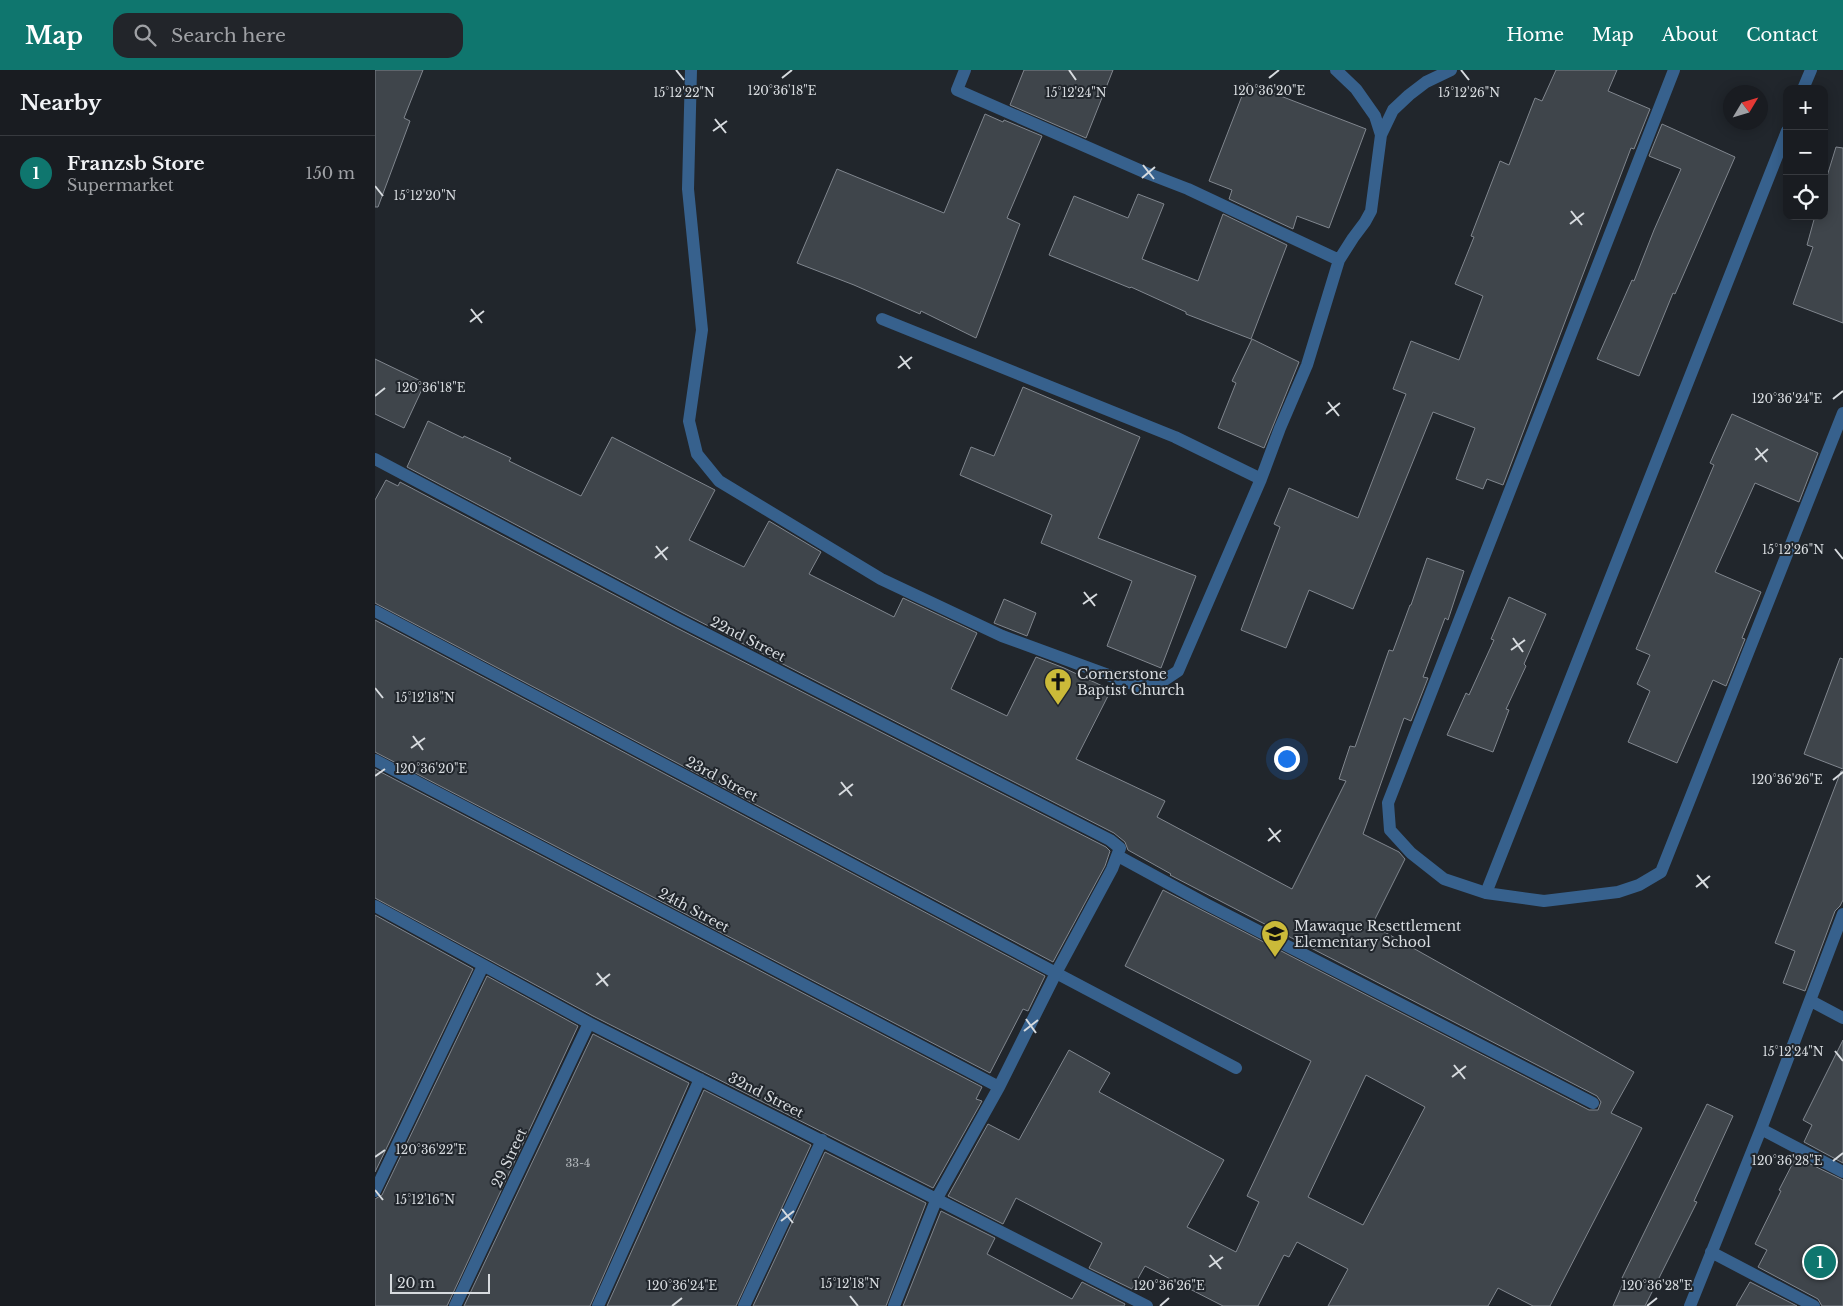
<!DOCTYPE html>
<html lang="en">
<head>
<meta charset="utf-8">
<style>
	:root { --surface:#191c21; --page:#22252a; --text:#f1f3f6; --muted:#9fa1a5; --line:#373a3f; --accent:#0f766e }
	body { margin:0; font-family:"Libre Baskerville",serif; background:var(--page); color:var(--text) }
	.controls { position:absolute; right:15px; top:15px; display:grid; overflow:hidden; border-radius:10px; box-shadow:0 2px 12px #0003 }
	.controls button { width:45px; height:45px; display:grid; place-items:center; padding:0; border:0; border-bottom:1px solid var(--line); background:var(--surface); color:var(--text); font:25px sans-serif }
	.compass { position:absolute; left:1348px; top:15px; width:45px; height:45px; border-radius:50%; background:var(--surface); box-shadow:0 2px 12px #0003; rotate:52deg }
	.scale { position:absolute; left:15px; bottom:12px; width:100px; box-sizing:border-box; padding-left:5px; border:2px solid #d7dbdf; border-top:0; font-size:14px; line-height:18px; white-space:nowrap; color:#d7dbdf; -webkit-text-stroke:4px #21262c; paint-order:stroke }
	.you { position:absolute; left:911px; top:688px; width:18px; height:18px; margin:-12px; border:4px solid #fff; border-radius:50%; background:#1a73e8; box-shadow:0 0 0 8px #1a73e833 }
	.badge { display:grid; place-items:center; width:32px; height:32px; border-radius:50%; background:var(--accent); color:#fff; font-size:16px; font-weight:700 }
	.pin { position:absolute; translate:-50% -50%; border:2px solid #fff; box-shadow:0 1px 5px #0006 }
	.list { margin:0; padding:0; list-style:none }
	h2 { display:flex; justify-content:space-between; align-items:center; height:65px; margin:0; padding:0 20px; font-size:21px }
	h2 small { font-size:16px; font-weight:400; color:var(--muted) }
	.list li { display:grid; grid-template-columns:32px 1fr auto; gap:15px; align-items:center; box-sizing:border-box; height:75px; padding:0 20px; border-top:1px solid var(--line) }
	.list b { display:block; font-size:19px; white-space:nowrap }
	.list p { margin:0; font-size:16px; white-space:nowrap; color:var(--muted) }
	.list em { font-size:16px; font-style:normal; color:var(--muted) }
	.icon { flex:none; width:28px; height:28px; fill:none; stroke:currentColor; stroke-width:2; stroke-linecap:round; stroke-linejoin:round }
	.map { position:relative; flex:none; width:1468px; height:1236px; overflow:hidden }
	header { display:flex; align-items:center; gap:30px; box-sizing:border-box; height:70px; padding:0 25px; background:var(--accent); color:#fff }
	header strong { font-size:24px }
	nav { display:flex; gap:28px; margin-inline-start:auto; font-size:18px }
	.search { width:350px; height:45px; background:var(--page); display:flex; align-items:center; gap:12px; box-sizing:border-box; padding:0 18px; border-radius:15px; color:var(--muted); font-size:19px }
	main { display:flex }
	aside { flex:1; background:var(--surface) }
	.map>svg:first-child { display:block }
	.building { fill:#3f454b; stroke:#80868e; fill-rule:evenodd }
	.lines { fill:none; stroke-linecap:round; stroke-linejoin:round }
	.service { stroke:#37618d; stroke-width:12 }
	.minor { stroke:#37618d; stroke-width:12 }
	.ticks { fill:none; stroke:#d7dbdf; stroke-width:2 }
	.labels { text-anchor:middle; stroke-width:4; stroke-linejoin:round; paint-order:stroke }
	.number-label { font-size:11px; fill:#b1b6ba }
	.street-label { font-size:14px; fill:#d7dbdf; stroke:#21262c }
	.poi-label { font-size:14px; fill:#d7dbdf; stroke:#21262c; text-anchor:start }
	.ticks-label { font-size:12px; text-anchor:middle; fill:#d7dbdf; stroke:#21262c; stroke-width:4; stroke-linejoin:round; paint-order:stroke }
</style>
</head>
<body>
<header>
<strong>Map</strong>
<div class="search"><svg class="icon" aria-label="search" viewBox="0 0 24 24"><circle cx="10" cy="10" r="6"/><path d="M15 15l6 6"/></svg>Search here</div>
<nav><a>Home</a><a>Map</a><a>About</a><a>Contact</a></nav>
</header>
<main>
<aside>
<h2>Nearby<small></small></h2>
<ul class="list">
<li><span class="badge">1</span><div><b>Franzsb Store</b><p>Supermarket</p></div><em>150 m</em></li>
</ul>
</aside>
<div class="map">
<svg width="1468" height="1236" viewBox="0 0 1468 1236">
	<rect width="100%" height="100%" fill="#21262c"/>
	<path class="building" d="M 0,0 L 48,0 L 29,48 L 35,51 L 3,137 L 0,137 Z
		M 649,0 L 738,0 L 711,68 L 635,35 Z
		M 1181,0 L 1242,0 L 1233,21 L 1275,39 L 1259,79 L 1256,78 L 1128,415 L 1112,409 L 1108,419 L 1081,409 L 1100,358 L 1058,342 L 978,539 L 934,520 L 911,578 L 866,560 L 905,457 L 899,454 L 914,418 L 983,448 L 1031,324 L 1018,319 L 1036,271 L 1084,290 L 1108,226 L 1080,214 L 1099,167 L 1096,166 L 1125,91 L 1134,95 L 1160,28 L 1167,31 Z
		M 872,13 L 991,59 L 954,158 L 922,146 L 918,159 L 854,129 L 857,120 L 834,111 Z
		M 610,44 L 628,52 L 629,50 L 667,66 L 632,148 L 645,154 L 601,268 L 546,241 L 545,244 L 479,215 L 422,193 L 462,99 L 569,143 Z
		M 1287,54 L 1360,87 L 1300,224 L 1298,223 L 1264,306 L 1222,289 L 1257,210 L 1259,211 L 1279,160 L 1306,99 L 1274,86 Z
		M 1461,77 L 1468,78 L 1468,253 L 1418,234 L 1438,177 L 1432,175 L 1440,146 L 1449,146 L 1449,116 Z
		M 763,124 L 789,134 L 767,189 L 823,211 L 848,144 L 912,175 L 876,269 L 811,244 L 811,242 L 756,217 L 755,218 L 674,185 L 699,126 L 753,148 Z
		M 877,269 L 924,292 L 889,378 L 843,358 L 861,313 L 857,311 Z
		M 0,289 L 50,313 L 29,358 L 0,344 Z
		M 648,317 L 765,367 L 723,468 L 821,506 L 786,598 L 732,576 L 757,511 L 666,473 L 677,445 L 585,405 L 596,377 L 619,386 Z
		M 1357,344 L 1443,383 L 1424,432 L 1380,413 L 1340,502 L 1386,522 L 1367,568 L 1370,569 L 1351,616 L 1338,610 L 1302,693 L 1253,672 L 1275,621 L 1262,614 L 1275,585 L 1261,579 L 1339,395 L 1335,393 Z
		M 53,351 L 88,368 L 89,366 L 136,388 L 134,391 L 206,426 L 237,367 L 340,420 L 314,470 L 369,497 L 394,451 L 446,482 L 434,504 L 519,547 L 528,528 L 602,563 L 576,619 L 632,646 L 661,587 L 689,598 L 736,620 L 701,689 L 790,731 L 782,747 L 917,819 L 971,711 L 964,709 L 975,676 L 980,677 L 1014,580 L 1018,581 L 1035,535 L 1036,535 L 1052,488 L 1089,501 L 1073,550 L 1070,548 L 1048,607 L 1053,608 L 1036,651 L 1029,648 L 988,764 L 1024,782 L 1030,789 L 997,855 L 1259,1002 L 1236,1043 L 1267,1058 L 1175,1236 L 1158,1236 L 1123,1218 L 1113,1236 L 953,1236 L 973,1199 L 922,1172 L 914,1187 L 909,1185 L 883,1236 L 848,1236 L 770,1196 L 757,1219 L 714,1198 L 727,1173 L 641,1128 L 628,1154 L 573,1126 L 613,1054 L 644,1070 L 694,980 L 735,1003 L 724,1022 L 849,1090 L 812,1157 L 861,1182 L 884,1132 L 872,1126 L 936,991 L 750,896 L 788,820 L 1214,1040 L 1223,1040 L 1226,1032 L 1222,1026 L 795,805 L 796,804 L 753,780 L 750,772 L 739,763 L 308,543 L 32,397 ZM 991,1005 L 1050,1037 L 988,1155 L 933,1127 Z
		M 11,410 L 23,416 L 25,412 L 300,557 L 731,777 L 735,781 L 730,796 L 678,892 L 0,533 L 0,430 Z
		M 1134,527 L 1171,544 L 1149,594 L 1151,596 L 1131,639 L 1134,640 L 1118,682 L 1072,665 L 1091,623 L 1094,625 L 1119,570 L 1116,569 Z
		M 629,529 L 661,543 L 652,566 L 619,553 Z
		M 0,550 L 670,906 L 653,941 L 648,939 L 615,1003 L 0,682 Z
		M 1465,588 L 1468,589 L 1468,699 L 1429,684 Z
		M 0,699 L 607,1017 L 601,1029 L 607,1031 L 558,1118 L 218,946 L 0,828 Z
		M 1466,701 L 1468,701 L 1468,830 L 1465,836 L 1460,841 L 1430,921 L 1408,913 L 1420,881 L 1400,873 Z
		M 0,845 L 98,899 L 0,1102 Z
		M 112,906 L 203,956 L 72,1236 L 0,1236 L 0,1129 L 7,1125 Z
		M 218,964 L 314,1013 L 215,1236 L 89,1236 Z
		M 1468,970 L 1468,1093 L 1429,1072 L 1437,1055 L 1428,1050 Z
		M 329,1020 L 436,1075 L 361,1236 L 232,1236 Z
		M 1332,1034 L 1358,1046 L 1319,1131 L 1322,1132 L 1270,1236 L 1238,1236 L 1250,1209 L 1247,1208 Z
		M 450,1082 L 551,1133 L 511,1236 L 378,1236 Z
		M 1421,1087 L 1468,1110 L 1468,1236 L 1447,1236 L 1443,1229 L 1383,1197 L 1392,1180 L 1380,1174 L 1406,1121 L 1404,1120 Z
		M 566,1141 L 620,1168 L 612,1184 L 697,1229 L 707,1212 L 750,1234 L 749,1236 L 528,1236 Z
		M 1375,1212 L 1422,1236 L 1361,1236 Z"/>
	<g class="lines">
		<path class="service" d="M 681,903 L 861,998"/>
		<path class="minor" d="M 316,0 L 313,119 L 327,260 L 314,351 L 322,384 L 344,411 L 506,509 L 627,566 L 763,616 L 788,611 L 803,601 L 886,409 L 905,358 L 932,295 L 964,190 L 813,119 L 769,102 L 582,20 L 590,0
			M 961,0 L 981,19 L 1000,46 L 1006,65 L 996,141 L 990,152 L 978,168 L 964,190
			M 1299,0 L 1013,733 L 1015,760 L 1036,783 L 1069,809 L 1111,823 L 1169,831 L 1243,822 L 1264,815 L 1286,802 L 1468,343
			M 1428,19 L 1436,0
			M 1006,65 L 1018,40 L 1034,25 L 1051,12 L 1076,0
			M 507,249 L 800,367 L 886,409
			M 0,389 L 304,550 L 735,770 L 745,778 L 737,799 L 681,903 L 624,1017 L 562,1128 L 519,1236
			M 0,541 L 681,903
			M 0,690 L 624,1017
			M 743,786 L 831,834 L 1218,1033
			M 1111,823 L 1412,61
			M 0,836 L 214,953 L 772,1236
			M 1436,931 L 1468,948
			M 1386,1059 L 1468,1102
			M 0,1121 L 108,896
			M 1336,1182 L 1439,1236
			M 80,1236 L 214,953
			M 223,1236 L 325,1009
			M 369,1236 L 447,1070
			M 1315,1236 L 1386,1059 L 1468,844"/>
	</g>
	<path class="ticks" d="M 301,0 L 309,10M 694,0 L 701,10M 1086,0 L 1094,10M 407,8 L 417,0M 894,8 L 904,0M 340,49 L 351,63M 338,61 L 352,51M 768,95 L 779,109M 767,108 L 780,97M 0,116 L 8,126M 1196,141 L 1207,155M 1195,154 L 1209,143M 96,239 L 107,253M 95,252 L 109,241M 525,286 L 535,299M 523,298 L 537,287M 0,326 L 10,318M 1458,329 L 1468,321M 953,332 L 964,346M 951,344 L 965,333M 1381,378 L 1392,392M 1380,390 L 1393,379M 281,476 L 292,490M 1460,479 L 1468,489M 280,488 L 293,477M 709,522 L 720,536M 708,534 L 722,524M 1138,568 L 1148,582M 1136,580 L 1150,570M 0,618 L 8,628M 38,666 L 48,680M 36,678 L 50,668M 0,706 L 10,699M 1458,710 L 1468,702M 466,712 L 477,726M 464,725 L 478,714M 894,758 L 905,772M 893,771 L 906,760M 1322,805 L 1333,818M 1321,817 L 1335,806M 222,903 L 233,916M 221,915 L 235,904M 651,949 L 661,963M 649,961 L 663,950M 1460,981 L 1468,991M 1079,995 L 1090,1009M 1077,1007 L 1091,996M 0,1087 L 10,1080M 1458,1091 L 1468,1083M 0,1120 L 8,1130M 407,1139 L 418,1153M 406,1151 L 419,1141M 835,1185 L 846,1199M 834,1197 L 848,1187M 475,1226 L 483,1236M 297,1236 L 307,1228M 785,1236 L 794,1228M 1272,1236 L 1282,1228"/>
	<defs>
		<symbol id="church-pin" viewBox="-11 -11 22 30"><path d="M0 17L-7.5 6A9.5 9.5 0 1 1 7.5 6Z" fill="#cbba39" stroke="#21262c"/><path d="M-1.2-6h2.4v3.5h3.3v2.4h-3.3V6h-2.4V-.1h-3.3v-2.4h3.3Z" fill="#111"/></symbol>
		<symbol id="school-pin" viewBox="-11 -11 22 30"><path d="M0 17L-7.5 6A9.5 9.5 0 1 1 7.5 6Z" fill="#cbba39" stroke="#21262c"/><path d="M0-5L7-2L0 1L-7-2ZM-4 1L0 2.5L4 1V4Q0 6-4 4Z" fill="#111"/></symbol>
	</defs>
	<g fill-rule="evenodd">
		<use href="#church-pin" x="667" y="596" width="32" height="43"/>
		<use href="#school-pin" x="884" y="848" width="32" height="43"/>
	</g>
	<g class="labels">
		<g class="number-label">
			<text x="203" y="1097">33-4</text>
		</g>
		<g class="street-label">
			<text transform="translate(373 569) rotate(27)" y="5">22nd Street</text>
			<text transform="translate(347 709) rotate(28)" y="5">23rd Street</text>
			<text transform="translate(319 840) rotate(28)" y="5">24th Street</text>
			<text transform="translate(391 1025) rotate(27)" y="5">32nd Street</text>
			<text transform="translate(134 1088) rotate(-65)" y="5">29 Street</text>
		</g>
		<g class="poi-label">
			<text x="702" y="609">Cornerstone<tspan x="702" dy="16">Baptist Church</tspan></text>
			<text x="919" y="861">Mawaque Resettlement<tspan x="919" dy="16">Elementary School</tspan></text>
		</g>
	</g>
	<g class="ticks-label">
		<text x="407" y="25">120°36'18"E</text>
		<text x="894" y="25">120°36'20"E</text>
		<text x="701" y="27">15°12'24"N</text>
		<text x="1094" y="27">15°12'26"N</text>
		<text x="309" y="27">15°12'22"N</text>
		<text x="50" y="130">15°12'20"N</text>
		<text x="56" y="322">120°36'18"E</text>
		<text x="1412" y="333">120°36'24"E</text>
		<text x="1418" y="484">15°12'26"N</text>
		<text x="50" y="632">15°12'18"N</text>
		<text x="56" y="703">120°36'20"E</text>
		<text x="1412" y="714">120°36'26"E</text>
		<text x="1418" y="986">15°12'24"N</text>
		<text x="56" y="1084">120°36'22"E</text>
		<text x="1412" y="1095">120°36'28"E</text>
		<text x="50" y="1134">15°12'16"N</text>
		<text x="475" y="1218">15°12'18"N</text>
		<text x="307" y="1220">120°36'24"E</text>
		<text x="794" y="1220">120°36'26"E</text>
		<text x="1282" y="1220">120°36'28"E</text>
	</g>
</svg>
<div class="controls">
<button>+</button>
<button>−</button>
<button><svg class="icon" aria-label="locate" viewBox="0 0 24 24"><circle cx="12" cy="12" r="6"/><path d="M12 2v4M12 18v4M2 12h4M18 12h4"/></svg></button>
</div>
<svg class="compass" viewBox="-18 -18 36 36"><path d="M0-13l5 13h-10z" fill="#e53935"/><path d="M0 13l5-13h-10z" fill="#9fa1a5"/></svg>
<div class="scale">20 m</div>
<div class="you"></div>
<div class="pin badge" style="left:1445px;top:1192px">1</div>
</div>
</main>
</body>
</html>
